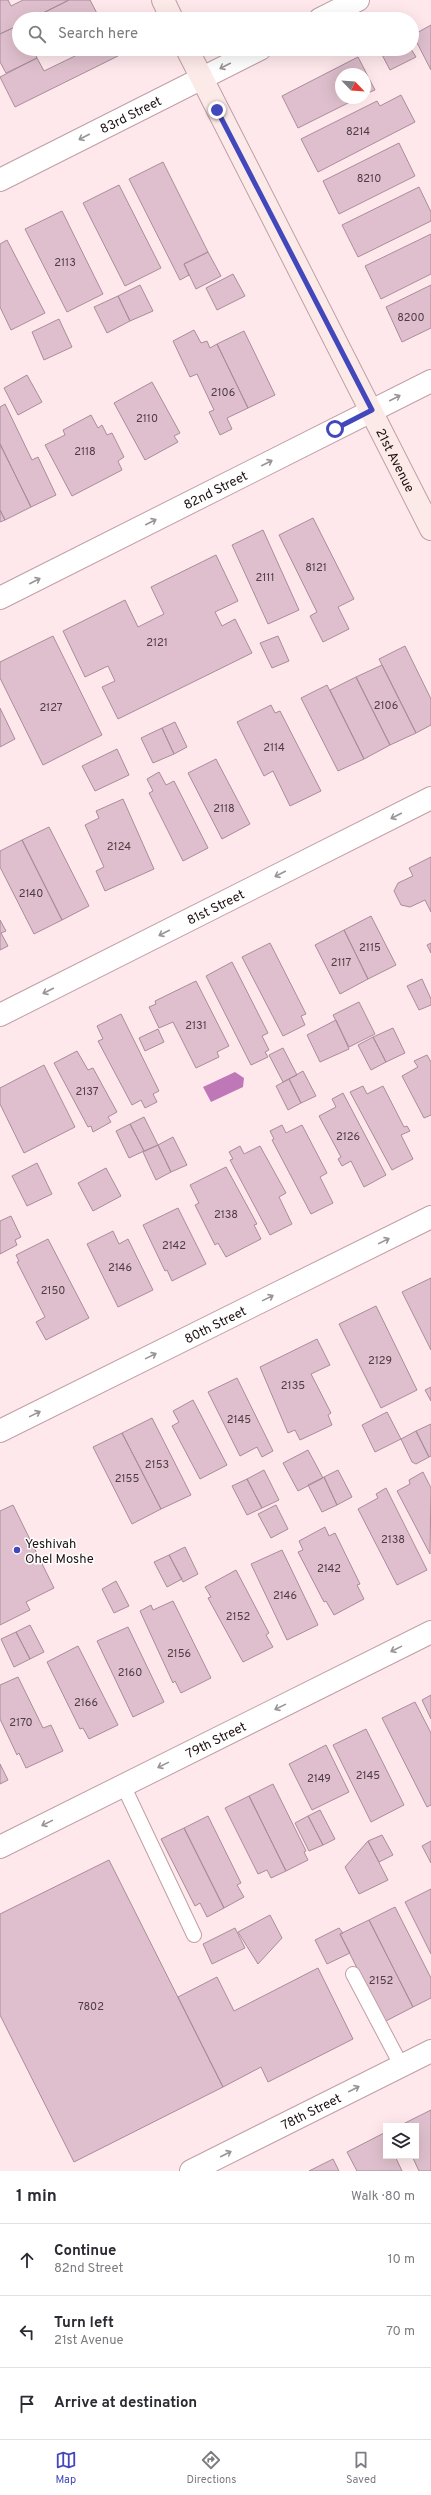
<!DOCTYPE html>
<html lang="en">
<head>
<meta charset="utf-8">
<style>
	:root { --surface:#fff; --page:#f2f2f3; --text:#2b2b33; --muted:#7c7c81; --line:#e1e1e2; --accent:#4247bb }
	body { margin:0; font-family:Overpass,sans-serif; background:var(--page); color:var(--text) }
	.controls { position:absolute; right:12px; bottom:12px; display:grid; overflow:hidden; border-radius:0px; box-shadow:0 4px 16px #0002 }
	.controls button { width:36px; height:36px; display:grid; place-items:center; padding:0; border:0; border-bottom:1px solid var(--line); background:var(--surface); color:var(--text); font:20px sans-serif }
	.compass { position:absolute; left:335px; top:68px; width:36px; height:36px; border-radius:50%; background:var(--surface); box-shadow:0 4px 16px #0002; rotate:115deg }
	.stop { position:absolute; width:12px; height:12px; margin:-9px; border:3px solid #4247bb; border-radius:50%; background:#fff }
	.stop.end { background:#4247bb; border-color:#fff; box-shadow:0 1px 4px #0008 }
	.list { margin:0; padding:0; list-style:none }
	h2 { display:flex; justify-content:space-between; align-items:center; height:52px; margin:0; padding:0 16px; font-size:17px }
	h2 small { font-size:13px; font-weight:400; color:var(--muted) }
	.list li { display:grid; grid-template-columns:26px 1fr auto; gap:12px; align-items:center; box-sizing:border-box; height:72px; padding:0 16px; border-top:1px solid var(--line) }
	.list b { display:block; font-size:15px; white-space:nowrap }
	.list p { margin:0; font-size:13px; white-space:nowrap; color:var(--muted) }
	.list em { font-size:13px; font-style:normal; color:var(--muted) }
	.icon { flex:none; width:22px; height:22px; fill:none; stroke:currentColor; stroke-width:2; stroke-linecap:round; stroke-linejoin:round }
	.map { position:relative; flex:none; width:431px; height:2171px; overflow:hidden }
	.search { position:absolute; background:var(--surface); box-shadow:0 4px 16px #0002; left:12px; right:12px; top:12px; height:44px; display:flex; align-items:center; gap:10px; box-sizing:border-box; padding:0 14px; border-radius:22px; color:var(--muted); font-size:15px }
	.sheet { height:268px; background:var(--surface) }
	nav { display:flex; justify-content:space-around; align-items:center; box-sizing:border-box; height:56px; border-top:1px solid var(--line); background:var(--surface); font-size:11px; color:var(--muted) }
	nav a { display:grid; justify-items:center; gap:2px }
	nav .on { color:var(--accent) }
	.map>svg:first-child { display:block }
	.water { fill:#bf78b7 }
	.building { fill:#dfbfcd; stroke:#aa8c9a }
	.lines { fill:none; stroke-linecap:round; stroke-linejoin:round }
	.lane-casing { stroke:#c09fa4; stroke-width:16 }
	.street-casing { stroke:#c09fa4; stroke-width:24 }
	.secondary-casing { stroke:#c09fa4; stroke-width:24 }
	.lane { stroke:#fff; stroke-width:14 }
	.street { stroke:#fff; stroke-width:22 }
	.secondary { stroke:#fceae8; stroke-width:22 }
	.oneway { stroke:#999495 }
	.route { stroke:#4247bb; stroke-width:5 }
	.poi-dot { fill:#4247bb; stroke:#fff; stroke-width:1.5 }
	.labels { text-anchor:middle; stroke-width:3; stroke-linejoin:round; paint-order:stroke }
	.number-label { font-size:11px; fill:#4e3c42 }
	.street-label { font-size:13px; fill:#1d1113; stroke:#fff }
	.poi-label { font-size:13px; fill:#1d1113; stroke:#fff; text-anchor:start }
</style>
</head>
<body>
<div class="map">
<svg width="431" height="2171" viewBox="0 0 431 2171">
	<rect width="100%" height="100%" fill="#fee8ec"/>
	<path class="water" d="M 235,1072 L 244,1078 L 243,1087 L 211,1102 L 203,1087 Z"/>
	<path class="building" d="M 0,0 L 8,0 L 11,6 L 23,0 L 69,0 L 31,19 L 19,19 L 19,25 L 0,34 Z
		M 69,0 L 90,0 L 100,19 L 31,19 Z
		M 19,25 L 19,49 L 33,49 L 37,58 L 6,73 L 0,62 L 0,34 Z
		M 431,25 L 431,70 L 413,35 Z
		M 72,49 L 115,49 L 118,56 L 15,107 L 0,77 L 37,58 L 44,71 L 75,56 Z
		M 379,49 L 411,49 L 416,57 L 390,70 Z
		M 358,57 L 375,90 L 365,94 L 365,74 L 341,74 L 341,98 L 358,98 L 298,128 L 282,96 Z
		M 401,95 L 415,122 L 318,172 L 301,139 L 377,101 L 380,106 Z
		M 399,143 L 415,176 L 339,214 L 323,181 Z
		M 163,162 L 208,252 L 184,264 L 189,275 L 180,280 L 129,179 Z
		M 119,185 L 161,268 L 125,286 L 83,203 Z
		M 419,187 L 431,212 L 431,221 L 358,257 L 342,225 Z
		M 62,211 L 103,294 L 67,312 L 25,229 Z
		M 431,234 L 431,274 L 381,299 L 365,266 Z
		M 7,240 L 45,313 L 11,330 L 0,307 L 0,244 Z
		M 208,252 L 221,276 L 196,289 L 184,264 Z
		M 233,274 L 245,296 L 217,310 L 206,288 Z
		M 140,285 L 153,311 L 130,321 L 118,296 Z
		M 431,285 L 431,328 L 402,342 L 386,307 Z
		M 118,296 L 130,321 L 107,333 L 94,307 Z
		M 59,319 L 72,347 L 44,360 L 32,332 Z
		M 194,330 L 201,343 L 207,341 L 210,348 L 217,344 L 248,408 L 227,418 L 232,429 L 220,435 L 209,412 L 214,410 L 197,374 L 190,377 L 173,341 Z
		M 244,331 L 275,395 L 248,408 L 217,344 Z
		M 27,375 L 42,402 L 18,415 L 4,388 Z
		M 152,382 L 180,433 L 174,436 L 178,442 L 145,460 L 114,403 Z
		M 5,404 L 32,460 L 38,457 L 56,495 L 31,507 L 0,444 L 0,407 Z
		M 91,415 L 98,428 L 102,425 L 107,435 L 112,433 L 124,457 L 118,461 L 122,470 L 72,496 L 45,445 L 65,435 L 63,430 Z
		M 0,444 L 31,507 L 5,520 L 0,510 Z
		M 0,510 L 5,520 L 0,522 Z
		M 313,518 L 354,599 L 338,607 L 349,629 L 323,642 L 310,616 L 317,612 L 279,535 Z
		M 263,530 L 299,610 L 268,624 L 232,545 Z
		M 216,555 L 238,601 L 215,612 L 222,626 L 235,619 L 252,653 L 118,719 L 102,687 L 115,681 L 108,666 L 85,677 L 63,631 L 125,600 L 138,627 L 164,614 L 151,587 Z
		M 53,636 L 102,735 L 43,765 L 0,678 L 0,662 Z
		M 278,636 L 289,661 L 272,668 L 260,643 Z
		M 405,646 L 431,699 L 431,725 L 416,733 L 379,659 Z
		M 382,665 L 416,733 L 390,745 L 356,677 Z
		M 356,677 L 390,745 L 364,759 L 330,690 Z
		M 327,685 L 364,759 L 338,771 L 301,698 Z
		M 271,705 L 275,713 L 280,711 L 321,791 L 290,806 L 273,771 L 264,776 L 237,722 Z
		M 0,708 L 15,739 L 0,747 Z
		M 175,722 L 187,747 L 174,754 L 162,728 Z
		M 162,728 L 174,754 L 153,763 L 141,738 Z
		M 117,749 L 129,775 L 95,791 L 82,766 Z
		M 216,759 L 250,824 L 222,839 L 188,773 Z
		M 159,772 L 166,785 L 174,781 L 208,848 L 183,861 L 149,793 L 153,791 L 147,779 Z
		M 123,799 L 154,869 L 105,891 L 96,871 L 104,867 L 85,825 L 99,818 L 96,811 Z
		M 49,827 L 89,906 L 62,920 L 22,840 Z
		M 22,840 L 62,920 L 34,934 L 0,867 L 0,851 Z
		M 431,857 L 431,912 L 425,900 L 410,907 L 401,905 L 394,891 L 398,883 L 413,876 L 409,868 Z
		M 371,916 L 396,965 L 368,979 L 344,930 Z
		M 0,920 L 6,931 L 1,933 L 8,946 L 0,950 Z
		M 344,930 L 368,979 L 340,994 L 315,945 Z
		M 270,943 L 306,1014 L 301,1016 L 305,1025 L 283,1036 L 242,957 Z
		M 431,943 L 431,953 L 427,945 Z
		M 232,962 L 268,1033 L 262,1036 L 269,1050 L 265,1052 L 268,1057 L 251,1065 L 206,976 Z
		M 422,979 L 431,999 L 431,1005 L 419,1010 L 407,986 Z
		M 196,981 L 229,1046 L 217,1052 L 219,1057 L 196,1068 L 173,1022 L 159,1028 L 149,1007 L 156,1004 L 155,1001 Z
		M 359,1002 L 375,1034 L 349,1047 L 333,1015 Z
		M 121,1014 L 159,1091 L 153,1094 L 157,1102 L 145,1108 L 141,1100 L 132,1105 L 98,1041 L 103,1039 L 97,1026 Z
		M 336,1020 L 349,1049 L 320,1062 L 307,1035 Z
		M 393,1028 L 405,1053 L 386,1062 L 373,1037 Z
		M 158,1029 L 164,1042 L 145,1051 L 139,1038 Z
		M 373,1037 L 386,1062 L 371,1070 L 358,1045 Z
		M 283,1048 L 297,1075 L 283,1082 L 269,1055 Z
		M 77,1051 L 88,1070 L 93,1068 L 117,1112 L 108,1117 L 111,1122 L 93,1132 L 91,1126 L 88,1127 L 54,1063 Z
		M 427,1055 L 431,1062 L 431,1115 L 424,1118 L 402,1076 L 418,1067 L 414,1061 Z
		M 44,1065 L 75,1127 L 24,1153 L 0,1104 L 0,1088 Z
		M 303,1071 L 316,1096 L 301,1103 L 289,1079 Z
		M 289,1079 L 301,1103 L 288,1110 L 276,1086 Z
		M 363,1086 L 367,1094 L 383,1086 L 404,1127 L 407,1126 L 410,1131 L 401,1135 L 413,1159 L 392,1170 L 350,1092 Z
		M 343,1093 L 386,1175 L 364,1187 L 351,1161 L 342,1166 L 338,1159 L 341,1157 L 319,1116 L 336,1107 L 332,1099 Z
		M 144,1117 L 158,1145 L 144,1151 L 130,1124 Z
		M 130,1124 L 144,1151 L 129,1158 L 116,1131 Z
		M 282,1125 L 286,1133 L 302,1125 L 327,1173 L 320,1177 L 333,1203 L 311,1214 L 272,1140 L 274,1139 L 270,1131 Z
		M 173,1137 L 187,1165 L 171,1172 L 158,1145 Z
		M 158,1145 L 171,1172 L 156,1180 L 143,1152 Z
		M 240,1146 L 244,1154 L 260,1146 L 286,1193 L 279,1197 L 292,1224 L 270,1235 L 230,1160 L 233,1159 L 229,1152 Z
		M 37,1163 L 52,1194 L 27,1206 L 12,1176 Z
		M 226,1167 L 257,1224 L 254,1225 L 261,1239 L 226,1257 L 218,1243 L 215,1245 L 195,1205 L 199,1203 L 190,1185 Z
		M 106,1168 L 121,1196 L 93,1211 L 78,1183 Z
		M 178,1208 L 206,1264 L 172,1281 L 167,1270 L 165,1271 L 143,1225 Z
		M 11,1216 L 21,1237 L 15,1240 L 17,1245 L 0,1254 L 0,1221 Z
		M 113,1231 L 119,1244 L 128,1239 L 153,1290 L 118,1307 L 87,1244 Z
		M 48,1239 L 89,1318 L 46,1340 L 36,1322 L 45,1317 L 17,1262 L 19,1261 L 16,1255 Z
		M 431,1278 L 431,1350 L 402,1292 Z
		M 376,1306 L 417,1390 L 381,1408 L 339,1324 Z
		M 317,1339 L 330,1365 L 311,1374 L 331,1413 L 328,1415 L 332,1425 L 300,1440 L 295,1430 L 288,1433 L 260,1367 Z
		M 237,1378 L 273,1451 L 262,1457 L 257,1447 L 240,1456 L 208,1392 Z
		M 431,1387 L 431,1401 L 425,1390 Z
		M 193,1400 L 227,1465 L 200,1479 L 172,1426 L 179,1422 L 173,1411 Z
		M 387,1412 L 401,1439 L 375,1452 L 362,1425 Z
		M 152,1418 L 191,1495 L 161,1509 L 122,1433 Z
		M 431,1424 L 431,1456 L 429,1457 L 416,1431 Z
		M 416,1431 L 429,1457 L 416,1464 L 412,1462 L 401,1439 Z
		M 122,1433 L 161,1509 L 132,1524 L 93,1447 Z
		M 308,1450 L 323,1478 L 298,1491 L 283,1463 Z
		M 264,1470 L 279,1500 L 262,1508 L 247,1479 Z
		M 338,1470 L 352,1497 L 337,1505 L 324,1477 Z
		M 423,1472 L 431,1488 L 430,1554 L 397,1491 L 410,1484 L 409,1480 Z
		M 324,1477 L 337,1505 L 322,1512 L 308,1485 Z
		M 247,1479 L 262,1508 L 247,1515 L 232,1486 Z
		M 386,1488 L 427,1570 L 397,1585 L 358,1509 L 378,1498 L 376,1494 Z
		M 13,1505 L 54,1588 L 26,1602 L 30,1610 L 0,1625 L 0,1511 Z
		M 276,1505 L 288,1529 L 271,1538 L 258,1514 Z
		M 325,1527 L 329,1536 L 335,1533 L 360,1584 L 357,1585 L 364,1599 L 334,1615 L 326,1601 L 324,1602 L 298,1552 L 303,1550 L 299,1541 Z
		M 185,1547 L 198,1574 L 183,1582 L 169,1555 Z
		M 282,1550 L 318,1625 L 287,1640 L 251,1564 Z
		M 169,1555 L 182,1579 L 167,1587 L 154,1562 Z
		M 236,1570 L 269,1633 L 266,1635 L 273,1647 L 243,1662 L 208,1598 L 211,1597 L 205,1587 Z
		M 116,1581 L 129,1606 L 114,1613 L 102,1589 Z
		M 173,1601 L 211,1678 L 181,1693 L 175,1681 L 173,1683 L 140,1611 L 151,1605 L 153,1610 Z
		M 30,1625 L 44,1652 L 30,1659 L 16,1632 Z
		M 128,1627 L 164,1702 L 133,1717 L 97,1641 Z
		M 16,1632 L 30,1659 L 14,1667 L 1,1639 Z
		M 78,1646 L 118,1725 L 89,1739 L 83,1728 L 80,1729 L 47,1662 Z
		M 18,1677 L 43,1728 L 51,1725 L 63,1751 L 26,1768 L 19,1753 L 17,1755 L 0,1719 L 0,1685 Z
		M 431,1695 L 431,1719 L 422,1700 Z
		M 415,1702 L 431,1733 L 431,1805 L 427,1807 L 382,1718 Z
		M 366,1729 L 404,1805 L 371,1822 L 333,1745 Z
		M 326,1745 L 349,1792 L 312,1810 L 289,1764 Z
		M 0,1764 L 8,1780 L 0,1784 Z
		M 273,1784 L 306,1851 L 304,1852 L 308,1860 L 286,1871 L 249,1796 Z
		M 249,1796 L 286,1871 L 271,1878 L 267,1870 L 258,1874 L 225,1808 Z
		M 320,1810 L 335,1839 L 323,1845 L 308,1816 Z
		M 208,1816 L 241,1883 L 237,1885 L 244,1897 L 224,1908 L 184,1828 Z
		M 308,1816 L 323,1845 L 309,1851 L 295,1823 Z
		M 184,1828 L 224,1908 L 207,1917 L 200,1903 L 195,1906 L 161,1839 Z
		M 382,1835 L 393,1855 L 379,1862 L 368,1841 Z
		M 368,1841 L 388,1880 L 359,1894 L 345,1867 Z
		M 431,1841 L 431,1863 L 422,1846 Z
		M 109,1860 L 223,2087 L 74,2162 L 0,2015 L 0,1914 Z
		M 431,1889 L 431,1954 L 405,1902 Z
		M 395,1907 L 431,1978 L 431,1998 L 413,2007 L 369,1920 Z
		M 270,1915 L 282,1938 L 258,1964 L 238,1932 Z
		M 369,1920 L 413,2007 L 384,2022 L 340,1934 Z
		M 235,1928 L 245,1948 L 212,1964 L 203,1944 Z
		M 339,1928 L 343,1933 L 340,1934 L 350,1953 L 327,1964 L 315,1940 Z
		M 318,1968 L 353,2039 L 268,2082 L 261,2067 L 223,2087 L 178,1997 L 217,1977 L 234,2011 Z
		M 431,2110 L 431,2171 L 419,2171 L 412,2156 L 416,2156 L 416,2126 L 399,2126 Z
		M 384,2133 L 386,2138 L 386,2156 L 395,2156 L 402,2171 L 357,2171 L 347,2152 Z
		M 333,2159 L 339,2171 L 309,2171 Z"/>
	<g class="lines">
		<defs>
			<path id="lane" d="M 123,1785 L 194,1935
				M 353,1974 L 401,2065"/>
			<g id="street">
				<path d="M 320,19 L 358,0"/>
				<path id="s1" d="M 0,180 L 260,49"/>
				<path id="s2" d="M 0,598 L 431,381"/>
				<path id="s3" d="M 0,1015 L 431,798"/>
				<path id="s4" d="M 0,1431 L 431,1217"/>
				<path id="s5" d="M 0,1847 L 431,1632"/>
				<path id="s6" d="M 191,2171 L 431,2051"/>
			</g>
			<g id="secondary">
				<path d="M 163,0 L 172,19"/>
				<path id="s7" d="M 187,49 L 431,529"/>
			</g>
		</defs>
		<use href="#lane" class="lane-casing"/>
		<use href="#street" class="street-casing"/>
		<use href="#secondary" class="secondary-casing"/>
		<use href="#lane" class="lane"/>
		<use href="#street" class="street"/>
		<use href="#secondary" class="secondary"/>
	</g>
	<defs><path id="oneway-shaft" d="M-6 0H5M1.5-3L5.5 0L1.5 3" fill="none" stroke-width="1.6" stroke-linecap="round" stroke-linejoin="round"/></defs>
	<g class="oneway">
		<use href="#oneway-shaft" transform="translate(225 66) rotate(153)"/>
		<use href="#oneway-shaft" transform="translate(84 137) rotate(153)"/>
		<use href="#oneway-shaft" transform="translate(395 398) rotate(-27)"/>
		<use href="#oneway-shaft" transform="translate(267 463) rotate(-27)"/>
		<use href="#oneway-shaft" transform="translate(151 522) rotate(-27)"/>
		<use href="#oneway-shaft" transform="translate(35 581) rotate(-27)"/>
		<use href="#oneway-shaft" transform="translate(396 816) rotate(153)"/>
		<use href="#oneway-shaft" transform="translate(280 874) rotate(153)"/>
		<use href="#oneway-shaft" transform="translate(164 933) rotate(153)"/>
		<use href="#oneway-shaft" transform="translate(48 991) rotate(153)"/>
		<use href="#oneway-shaft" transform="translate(384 1241) rotate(-26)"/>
		<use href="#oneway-shaft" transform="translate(268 1298) rotate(-26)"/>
		<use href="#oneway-shaft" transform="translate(151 1356) rotate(-26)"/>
		<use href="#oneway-shaft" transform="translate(35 1414) rotate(-26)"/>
		<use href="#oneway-shaft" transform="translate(396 1649) rotate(154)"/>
		<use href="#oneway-shaft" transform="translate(280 1707) rotate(154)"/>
		<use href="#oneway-shaft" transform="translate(163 1765) rotate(154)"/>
		<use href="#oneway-shaft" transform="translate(47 1823) rotate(154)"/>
		<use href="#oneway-shaft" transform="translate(354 2089) rotate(-27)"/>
		<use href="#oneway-shaft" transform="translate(226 2154) rotate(-27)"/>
	</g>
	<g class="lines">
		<path class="route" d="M 217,110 L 372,410 L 335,429"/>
	</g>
	<circle class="poi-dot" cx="17" cy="1550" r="4"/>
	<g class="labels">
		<g class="number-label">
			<text x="358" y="135">8214</text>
			<text x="369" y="182">8210</text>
			<text x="65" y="266">2113</text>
			<text x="411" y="321">8200</text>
			<text x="223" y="396">2106</text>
			<text x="147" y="422">2110</text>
			<text x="85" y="455">2118</text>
			<text x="316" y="571">8121</text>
			<text x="265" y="581">2111</text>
			<text x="157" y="646">2121</text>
			<text x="386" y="709">2106</text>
			<text x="51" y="711">2127</text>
			<text x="274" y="751">2114</text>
			<text x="224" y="812">2118</text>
			<text x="119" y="850">2124</text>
			<text x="31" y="897">2140</text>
			<text x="370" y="951">2115</text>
			<text x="341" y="966">2117</text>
			<text x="196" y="1029">2131</text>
			<text x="87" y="1095">2137</text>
			<text x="348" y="1140">2126</text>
			<text x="226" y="1218">2138</text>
			<text x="174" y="1249">2142</text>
			<text x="120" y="1271">2146</text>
			<text x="53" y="1294">2150</text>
			<text x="380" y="1364">2129</text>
			<text x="293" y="1389">2135</text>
			<text x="239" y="1423">2145</text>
			<text x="157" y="1468">2153</text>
			<text x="127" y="1482">2155</text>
			<text x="393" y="1543">2138</text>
			<text x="329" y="1572">2142</text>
			<text x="285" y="1599">2146</text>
			<text x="238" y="1620">2152</text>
			<text x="179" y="1657">2156</text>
			<text x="130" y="1676">2160</text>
			<text x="86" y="1706">2166</text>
			<text x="21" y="1726">2170</text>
			<text x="368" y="1779">2145</text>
			<text x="319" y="1782">2149</text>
			<text x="381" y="1984">2152</text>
			<text x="91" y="2010">7802</text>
		</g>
		<g class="street-label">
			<text dy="5" stroke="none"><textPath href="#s1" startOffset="146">83rd Street</textPath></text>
			<text dy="5" stroke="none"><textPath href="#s7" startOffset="461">21st Avenue</textPath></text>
			<text dy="5" stroke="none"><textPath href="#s2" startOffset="241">82nd Street</textPath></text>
			<text dy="5" stroke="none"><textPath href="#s3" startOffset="241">81st Street</textPath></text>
			<text dy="5" stroke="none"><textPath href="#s4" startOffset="240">80th Street</textPath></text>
			<text dy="5" stroke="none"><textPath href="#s5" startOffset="241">79th Street</textPath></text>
			<text dy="5" stroke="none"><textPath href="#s6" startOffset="134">78th Street</textPath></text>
		</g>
		<g class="poi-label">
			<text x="25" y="1548">Yeshivah<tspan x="25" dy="15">Ohel Moshe</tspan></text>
		</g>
	</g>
</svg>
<div class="controls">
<button><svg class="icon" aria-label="layers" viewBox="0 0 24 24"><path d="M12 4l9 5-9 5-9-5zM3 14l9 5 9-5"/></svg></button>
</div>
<svg class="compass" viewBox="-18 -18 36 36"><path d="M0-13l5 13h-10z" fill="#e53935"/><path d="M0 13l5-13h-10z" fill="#7c7c81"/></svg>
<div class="stop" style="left:335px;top:429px"></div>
<div class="stop end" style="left:217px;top:110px"></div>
<div class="search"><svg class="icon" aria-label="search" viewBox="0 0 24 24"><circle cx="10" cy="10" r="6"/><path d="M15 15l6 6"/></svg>Search here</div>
</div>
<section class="sheet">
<h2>1 min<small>Walk · 80 m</small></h2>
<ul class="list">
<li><svg class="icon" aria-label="ahead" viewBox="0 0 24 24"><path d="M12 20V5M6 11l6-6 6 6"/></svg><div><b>Continue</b><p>82nd Street</p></div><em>10 m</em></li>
<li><svg class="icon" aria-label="left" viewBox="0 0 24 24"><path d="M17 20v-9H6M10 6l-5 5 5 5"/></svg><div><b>Turn left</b><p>21st Avenue</p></div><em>70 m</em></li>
<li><svg class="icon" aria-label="arrive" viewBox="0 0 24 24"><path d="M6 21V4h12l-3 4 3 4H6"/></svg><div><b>Arrive at destination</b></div></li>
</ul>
</section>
<nav>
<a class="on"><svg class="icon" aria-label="map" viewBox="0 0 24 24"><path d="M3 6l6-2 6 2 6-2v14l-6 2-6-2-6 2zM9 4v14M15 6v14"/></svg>Map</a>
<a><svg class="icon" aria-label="directions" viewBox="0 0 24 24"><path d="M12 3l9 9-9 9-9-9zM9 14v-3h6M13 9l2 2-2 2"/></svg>Directions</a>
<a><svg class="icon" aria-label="saved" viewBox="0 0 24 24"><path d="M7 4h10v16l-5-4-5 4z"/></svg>Saved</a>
</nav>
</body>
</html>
